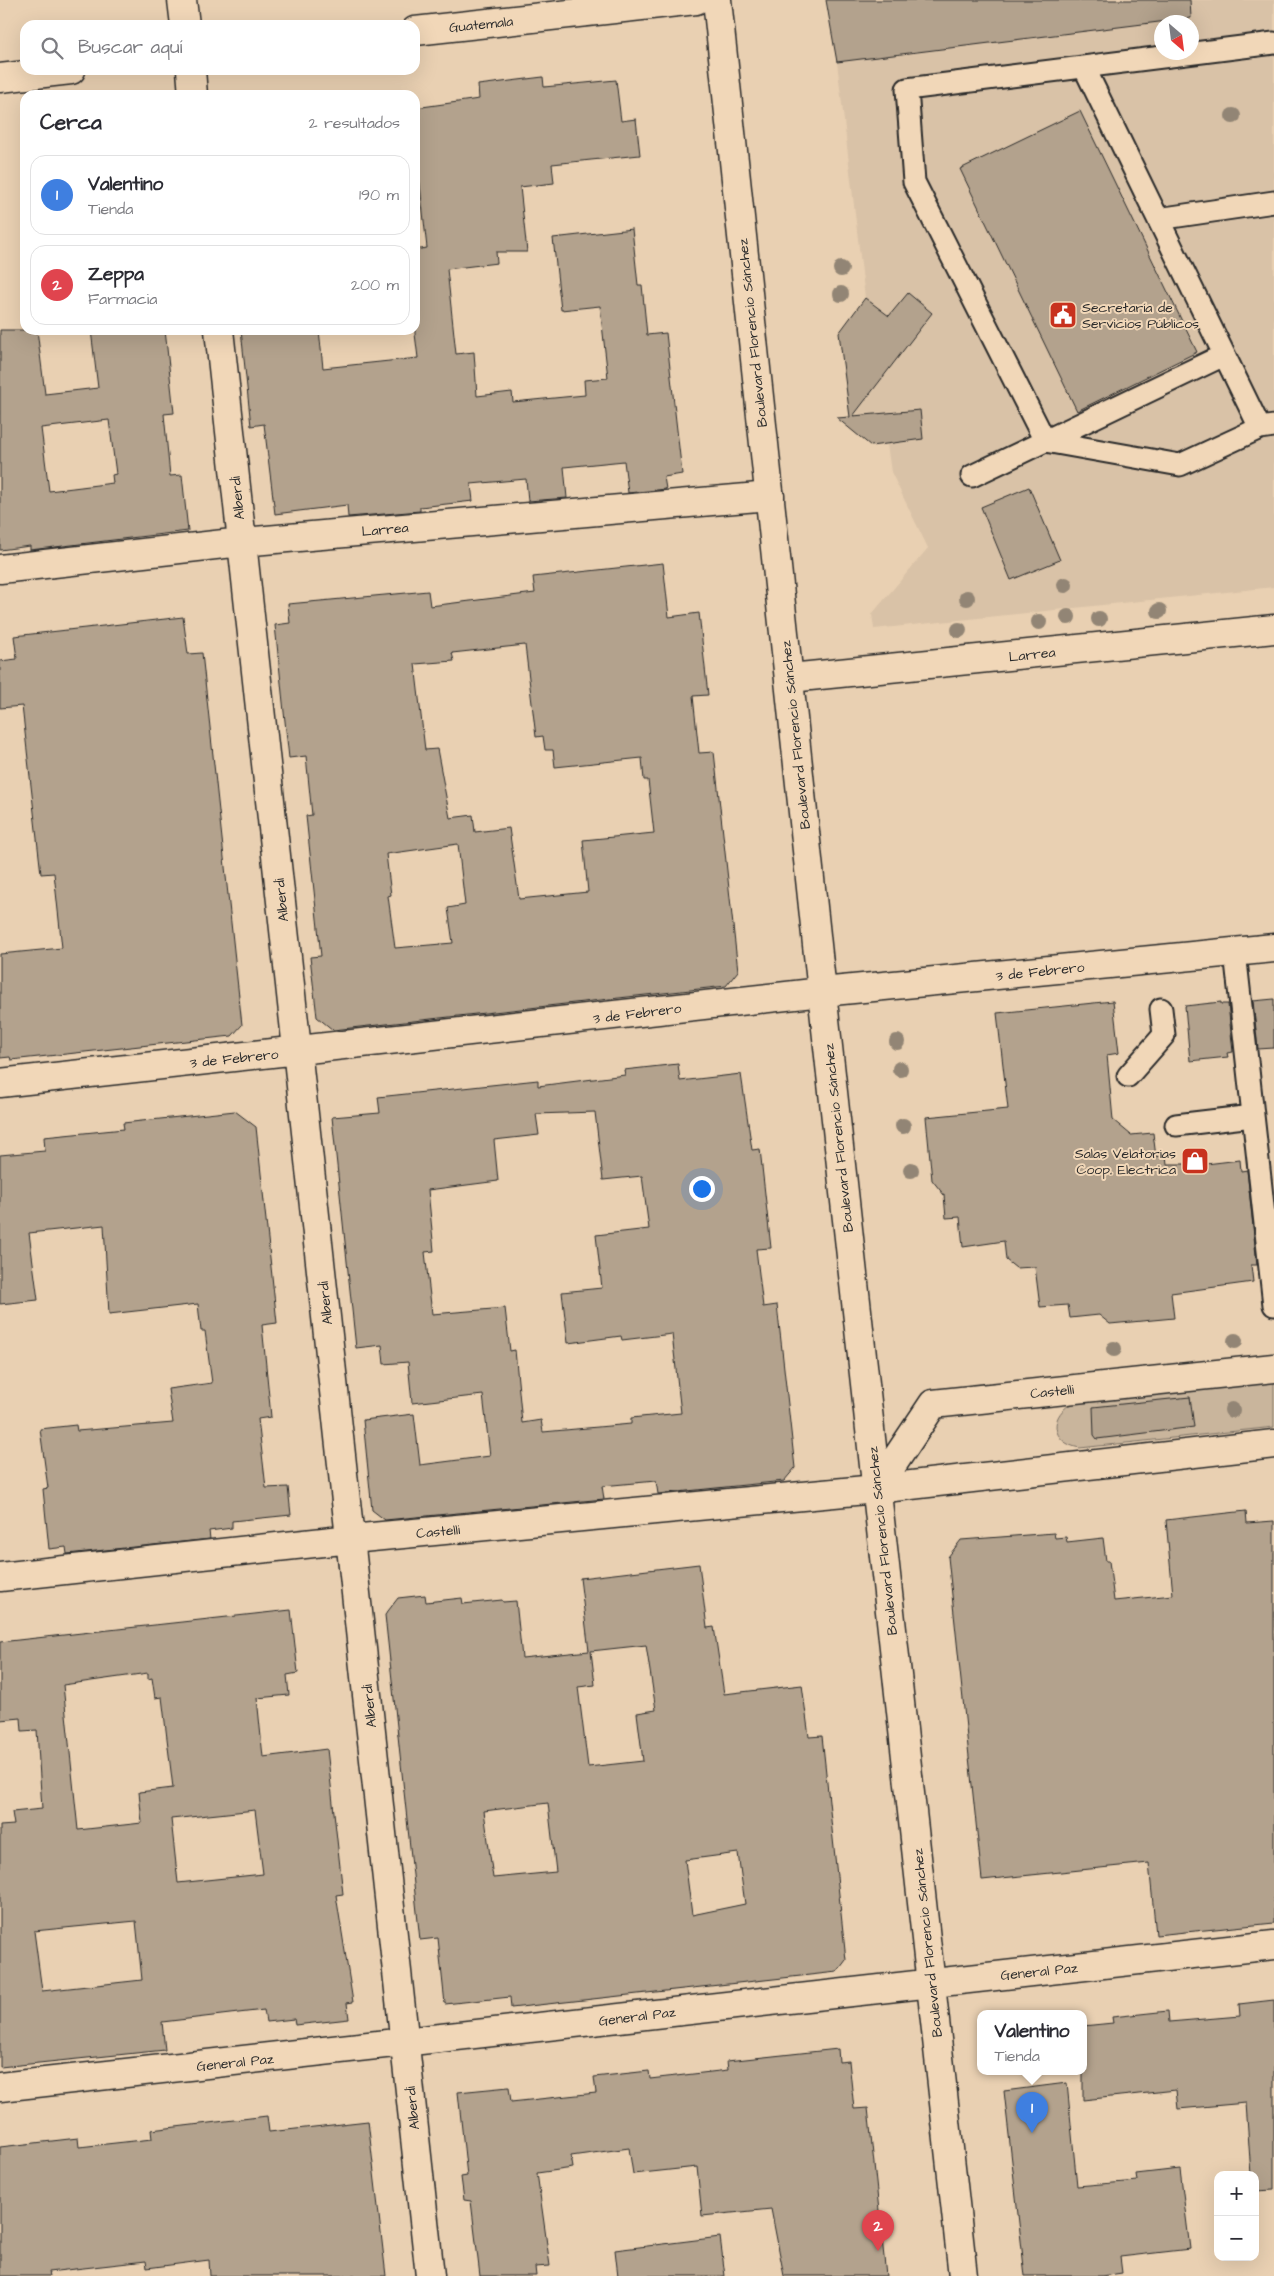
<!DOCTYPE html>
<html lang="es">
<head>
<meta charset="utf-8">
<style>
	:root { --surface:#fff; --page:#f7f7f7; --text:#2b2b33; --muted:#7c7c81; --line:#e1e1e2; --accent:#0f766e }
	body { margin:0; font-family:"Architects Daughter",sans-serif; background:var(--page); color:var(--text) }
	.controls { position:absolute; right:15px; bottom:15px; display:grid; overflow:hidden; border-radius:10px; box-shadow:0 5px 20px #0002 }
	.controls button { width:45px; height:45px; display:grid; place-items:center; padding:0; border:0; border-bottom:1px solid var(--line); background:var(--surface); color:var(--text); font:25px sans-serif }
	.compass { position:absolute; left:1154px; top:15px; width:45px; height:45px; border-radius:50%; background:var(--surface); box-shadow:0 5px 20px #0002; rotate:152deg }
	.you { position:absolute; left:701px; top:1188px; width:18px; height:18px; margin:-12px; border:4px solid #fff; border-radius:50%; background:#1a73e8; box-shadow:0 0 0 8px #1a73e833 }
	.badge { display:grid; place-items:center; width:32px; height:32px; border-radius:50%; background:var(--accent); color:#fff; font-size:16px; font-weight:700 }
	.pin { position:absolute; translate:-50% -41px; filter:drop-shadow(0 1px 2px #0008) }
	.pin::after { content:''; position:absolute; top:26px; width:18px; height:15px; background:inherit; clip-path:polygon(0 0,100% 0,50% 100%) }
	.popup { position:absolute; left:977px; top:2010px; width:110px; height:65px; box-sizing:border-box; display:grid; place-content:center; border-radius:10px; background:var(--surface); filter:drop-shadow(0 1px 4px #0005); font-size:16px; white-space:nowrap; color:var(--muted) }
	.popup b { font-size:19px; color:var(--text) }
	.popup::after { content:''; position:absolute; left:50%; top:100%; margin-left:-10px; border:10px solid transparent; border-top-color:var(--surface) }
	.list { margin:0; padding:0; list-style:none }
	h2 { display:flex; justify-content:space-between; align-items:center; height:65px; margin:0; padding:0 20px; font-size:21px }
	h2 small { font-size:16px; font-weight:400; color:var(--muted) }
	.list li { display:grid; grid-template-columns:32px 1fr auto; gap:15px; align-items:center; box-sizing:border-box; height:80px; margin:0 10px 10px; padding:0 10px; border:1px solid var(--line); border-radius:15px }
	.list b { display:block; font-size:19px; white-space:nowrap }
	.list p { margin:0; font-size:16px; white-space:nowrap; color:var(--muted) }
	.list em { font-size:16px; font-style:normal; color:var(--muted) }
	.icon { flex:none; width:28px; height:28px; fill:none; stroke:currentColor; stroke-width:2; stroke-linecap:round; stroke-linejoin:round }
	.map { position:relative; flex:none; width:1274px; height:2276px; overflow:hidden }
	.search { position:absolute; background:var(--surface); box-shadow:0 5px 20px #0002; left:20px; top:20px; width:400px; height:55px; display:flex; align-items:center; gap:12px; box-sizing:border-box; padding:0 18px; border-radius:15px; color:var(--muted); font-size:19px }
	.panel { position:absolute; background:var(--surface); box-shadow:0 5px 20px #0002; left:20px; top:90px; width:400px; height:245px; border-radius:15px }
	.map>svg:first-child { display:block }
	.built { fill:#d9c2a7; fill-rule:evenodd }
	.green { fill:#c9b59c; stroke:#7a7064 }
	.building { fill:#b3a28d; stroke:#2b2b2b; fill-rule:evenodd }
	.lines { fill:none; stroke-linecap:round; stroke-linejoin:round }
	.lane-casing { stroke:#2b2b2b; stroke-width:25 }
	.street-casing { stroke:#2b2b2b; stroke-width:31 }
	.secondary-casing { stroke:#2b2b2b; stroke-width:31 }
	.lane { stroke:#f1d7b8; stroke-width:21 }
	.street { stroke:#f1d7b8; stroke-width:28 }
	.secondary { stroke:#f1d7b8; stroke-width:28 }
	.tree { fill:#928574 }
	.labels { text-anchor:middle; stroke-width:4; stroke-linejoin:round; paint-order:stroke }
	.street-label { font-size:14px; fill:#2b2b2b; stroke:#f1d7b8 }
	.poi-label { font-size:14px; fill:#2b2b2b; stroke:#f1d7b8; text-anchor:start }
</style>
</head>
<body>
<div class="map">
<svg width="1274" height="2276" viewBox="0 0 1274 2276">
	<rect width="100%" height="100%" fill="#e9d0b2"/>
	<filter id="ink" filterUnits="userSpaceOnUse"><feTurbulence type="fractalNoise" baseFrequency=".02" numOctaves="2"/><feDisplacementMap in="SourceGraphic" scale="10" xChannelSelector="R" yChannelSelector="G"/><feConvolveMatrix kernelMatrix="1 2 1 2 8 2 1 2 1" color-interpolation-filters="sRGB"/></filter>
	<g filter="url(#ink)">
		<path class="built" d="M 826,0 L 1274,0 L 1274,587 L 874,629 L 872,614 L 928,548 L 891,472 L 887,444 L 871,446 L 851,430 L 839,333 L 865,298 L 837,62 ZM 1162,22 L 1192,22 L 1192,52 L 1162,52 Z"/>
		<path class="green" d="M 1274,1381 L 1274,1427 L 1080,1448 C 1050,1443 1048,1414 1075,1402 Z"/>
		<path class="building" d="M 826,0 L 1190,0 L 1191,18 L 837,62 Z
			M 543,77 L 544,87 L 616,80 L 621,121 L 636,119 L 640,155 L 552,164 L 554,183 L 520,187 L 527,252 L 496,252 L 497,263 L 447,269 L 456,354 L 474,352 L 477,396 L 512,392 L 513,402 L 585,395 L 584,380 L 608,378 L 600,306 L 561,310 L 553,238 L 632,229 L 638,285 L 642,285 L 647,335 L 666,333 L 682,474 L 664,477 L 666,489 L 628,493 L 624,461 L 564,467 L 567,498 L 528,501 L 526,479 L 471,484 L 473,501 L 420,507 L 420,511 L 348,517 L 347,505 L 275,514 L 264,424 L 251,426 L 241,330 L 319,330 L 323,368 L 418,358 L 415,334 L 415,250 L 427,248 L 419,176 L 415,176 L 415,108 L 479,99 L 478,85 Z
			M 1080,111 L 1197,352 L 1077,411 L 960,169 Z
			M 908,293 L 932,313 L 853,416 L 920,410 L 923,439 L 871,446 L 837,418 L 850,417 L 839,333 L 865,298 L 889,316 Z
			M 0,330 L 37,330 L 45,394 L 98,388 L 91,330 L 165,330 L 174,413 L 164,414 L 170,476 L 182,475 L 188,531 L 30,550 L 30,546 L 0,550 ZM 109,420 L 116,474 L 112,475 L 113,483 L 49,491 L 41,428 Z
			M 1029,487 L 1060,560 L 1011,580 L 981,507 Z
			M 663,563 L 669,617 L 699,613 L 708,695 L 693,696 L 699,753 L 714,752 L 738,971 L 726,986 L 333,1030 L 317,1017 L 310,957 L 321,956 L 306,816 L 312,815 L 306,756 L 289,758 L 284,712 L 275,625 L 290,623 L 288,604 L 428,591 L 430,606 L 535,593 L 533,577 ZM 525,645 L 536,737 L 543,736 L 545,750 L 553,750 L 555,767 L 642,758 L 644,780 L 648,780 L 654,833 L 583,840 L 588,892 L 519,899 L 509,828 L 475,832 L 473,815 L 450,818 L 437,749 L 425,750 L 415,664 L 454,661 L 452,653 ZM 458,844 L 465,905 L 448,908 L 453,943 L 395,948 L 388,896 L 391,895 L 386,854 Z
			M 183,617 L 188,654 L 202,653 L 242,1025 L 232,1036 L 11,1060 L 10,1057 L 0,1058 L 0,954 L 62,948 L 54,873 L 41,874 L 22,706 L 0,708 L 0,661 L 17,659 L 14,636 Z
			M 1274,999 L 1274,1048 L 1258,1049 L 1253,1001 Z
			M 1113,1001 L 1119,1053 L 1107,1055 L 1113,1120 L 1131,1135 L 1153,1133 L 1156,1157 L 1166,1155 L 1167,1164 L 1206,1164 L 1240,1160 L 1241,1171 L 1247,1170 L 1257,1265 L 1251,1265 L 1253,1282 L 1171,1293 L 1174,1318 L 1110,1324 L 1099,1315 L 1070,1318 L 1068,1305 L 1040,1307 L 1035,1267 L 1016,1268 L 1006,1260 L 1004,1241 L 963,1247 L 960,1217 L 946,1218 L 944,1195 L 932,1180 L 926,1117 L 1008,1109 L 997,1013 Z
			M 1221,1002 L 1221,1004 L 1228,1004 L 1233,1052 L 1227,1053 L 1228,1057 L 1190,1061 L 1185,1006 Z
			M 678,1064 L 680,1081 L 741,1074 L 752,1150 L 760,1149 L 771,1248 L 756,1249 L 763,1307 L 777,1305 L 795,1468 L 784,1481 L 658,1494 L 656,1481 L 602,1486 L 604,1499 L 385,1520 L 372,1510 L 363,1420 L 414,1414 L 420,1465 L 490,1456 L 483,1395 L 412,1403 L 408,1362 L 384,1364 L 382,1345 L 356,1348 L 332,1117 L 380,1113 L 378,1097 L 538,1080 L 538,1086 L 625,1075 L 624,1070 ZM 595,1112 L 603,1180 L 642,1176 L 649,1229 L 596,1235 L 602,1288 L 562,1292 L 568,1343 L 621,1336 L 622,1340 L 672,1334 L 681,1413 L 631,1418 L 631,1424 L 543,1432 L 541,1420 L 522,1423 L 515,1350 L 510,1351 L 505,1308 L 432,1314 L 425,1252 L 434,1251 L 428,1190 L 498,1181 L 494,1140 L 539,1135 L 536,1114 Z
			M 235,1111 L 256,1127 L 277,1323 L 262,1325 L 271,1417 L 258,1419 L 266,1488 L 288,1487 L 291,1515 L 232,1521 L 232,1528 L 209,1531 L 210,1539 L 67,1554 L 66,1547 L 49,1549 L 43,1489 L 48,1488 L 40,1429 L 76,1425 L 77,1431 L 173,1423 L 168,1389 L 212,1383 L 205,1331 L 201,1331 L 198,1304 L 109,1314 L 104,1225 L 29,1233 L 38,1300 L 0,1304 L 0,1155 L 45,1151 L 44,1137 L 124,1129 L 123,1123 Z
			M 1190,1397 L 1194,1427 L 1097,1439 L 1094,1435 L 1093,1407 Z
			M 1246,1511 L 1247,1523 L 1274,1521 L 1274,1923 L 1156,1935 L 1149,1863 L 982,1880 L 948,1557 L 961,1540 L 1054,1533 L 1055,1538 L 1066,1537 L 1067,1542 L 1103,1538 L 1106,1561 L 1109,1561 L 1114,1601 L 1173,1595 L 1166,1520 Z
			M 699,1564 L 707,1628 L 714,1627 L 724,1694 L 802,1685 L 809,1737 L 822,1736 L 846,1960 L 837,1972 L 511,2008 L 510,1997 L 445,2004 L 438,1938 L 420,1940 L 385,1615 L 398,1598 L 425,1595 L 426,1602 L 462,1598 L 463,1604 L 502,1600 L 503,1602 L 516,1601 L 522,1658 L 589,1651 L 580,1578 ZM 646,1645 L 656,1710 L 637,1713 L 643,1761 L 588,1767 L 578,1687 L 595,1685 L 591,1651 ZM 548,1803 L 556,1872 L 493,1878 L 484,1811 ZM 738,1853 L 745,1904 L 692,1915 L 685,1860 Z
			M 291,1610 L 298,1673 L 287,1675 L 289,1695 L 257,1698 L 263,1757 L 327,1749 L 343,1894 L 336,1895 L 353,2002 L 347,2003 L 349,2019 L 295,2025 L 294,2019 L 266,2022 L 264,2010 L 162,2022 L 165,2050 L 0,2067 L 0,1826 L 14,1825 L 12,1812 L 42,1809 L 37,1730 L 22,1731 L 21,1718 L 0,1720 L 0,1642 ZM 148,1673 L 148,1679 L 152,1678 L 155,1698 L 162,1697 L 173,1788 L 139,1792 L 142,1823 L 78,1830 L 63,1685 ZM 255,1810 L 263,1874 L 178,1883 L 171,1819 ZM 136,1921 L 142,1980 L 42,1991 L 34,1931 Z
			M 1274,2000 L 1274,2190 L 1255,2191 L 1255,2175 L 1251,2175 L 1246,2103 L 1178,2109 L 1176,2090 L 1083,2100 L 1083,2026 L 1113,2023 L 1112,2017 L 1168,2011 L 1169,2022 L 1240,2016 L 1239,2004 Z
			M 838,2049 L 839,2062 L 849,2061 L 854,2109 L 868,2108 L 886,2276 L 784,2276 L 771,2209 L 702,2216 L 697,2167 L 633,2174 L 629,2148 L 571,2156 L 573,2168 L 537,2173 L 550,2266 L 535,2267 L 536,2276 L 480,2276 L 471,2201 L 464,2200 L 461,2177 L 467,2176 L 458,2092 L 509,2087 L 511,2102 L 596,2093 L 594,2077 L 649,2071 L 650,2079 L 728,2070 L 727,2061 Z
			M 1067,2083 L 1077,2186 L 1137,2181 L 1136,2174 L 1180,2169 L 1190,2249 L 1120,2257 L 1122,2273 L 1101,2276 L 1025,2276 L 1004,2091 Z
			M 267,2116 L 269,2132 L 368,2121 L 386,2276 L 210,2276 L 209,2260 L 147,2268 L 146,2261 L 48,2272 L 49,2276 L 0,2276 L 0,2147 L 78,2138 L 79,2147 L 152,2139 L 151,2130 Z
			M 720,2237 L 725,2276 L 618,2276 L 615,2250 Z"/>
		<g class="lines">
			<defs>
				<path id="lane" d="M 1084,67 L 1260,428
					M 1158,219 L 1274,202
					M 1045,441 L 1180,465 L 1260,428 L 1274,426
					M 1045,441 L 1224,355
					M 972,476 L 1045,441 L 914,182 L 907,89 L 1274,43
					M 1235,952 L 1274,1305
					M 1128,1076 L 1164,1035 L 1161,1009
					M 1176,1125 L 1253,1116"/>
				<path id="street" d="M 182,0 L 185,25
					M 415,31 L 696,0
					M 191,70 L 193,95
					M 0,78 L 71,70
					M 219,330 L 430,2276
					M 0,569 L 242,542 L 770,496
					M 790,678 L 1274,629
					M 0,1083 L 822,992 L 1274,948
					M 876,1489 L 933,1404 L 1274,1368
					M 0,1577 L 351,1539 L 876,1489 L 1274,1444
					M 0,2087 L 1274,1945"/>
				<path id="secondary" d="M 717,0 L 822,992 L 963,2276"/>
			</defs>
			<use href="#lane" class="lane-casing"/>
			<use href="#street" class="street-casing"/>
			<use href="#secondary" class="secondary-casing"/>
			<use href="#lane" class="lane"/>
			<use href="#street" class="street"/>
			<use href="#secondary" class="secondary"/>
		</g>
		<g class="tree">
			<circle cx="1233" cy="116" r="8"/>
			<circle cx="841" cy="269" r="8"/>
			<circle cx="841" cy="294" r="8"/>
			<circle cx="1065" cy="585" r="8"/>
			<circle cx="967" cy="598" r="8"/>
			<circle cx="1159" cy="611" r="8"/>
			<circle cx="1068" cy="617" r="8"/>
			<circle cx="1099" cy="619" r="8"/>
			<circle cx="1039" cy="622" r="8"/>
			<circle cx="959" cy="630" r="8"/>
			<circle cx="897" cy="1042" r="8"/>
			<circle cx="900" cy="1069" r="8"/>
			<circle cx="903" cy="1126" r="8"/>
			<circle cx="911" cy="1170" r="8"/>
			<circle cx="1235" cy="1341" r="8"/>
			<circle cx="1114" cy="1349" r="8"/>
			<circle cx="1232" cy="1410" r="8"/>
		</g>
	</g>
	<defs>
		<symbol id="civic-square" viewBox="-11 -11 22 22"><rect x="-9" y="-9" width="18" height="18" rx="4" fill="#c8321e" stroke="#f1d7b8"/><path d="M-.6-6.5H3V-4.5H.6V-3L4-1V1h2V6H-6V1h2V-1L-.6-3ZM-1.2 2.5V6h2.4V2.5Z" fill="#fff"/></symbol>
		<symbol id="shop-square" viewBox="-11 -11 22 22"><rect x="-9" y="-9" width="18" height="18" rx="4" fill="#c8321e" stroke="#f1d7b8"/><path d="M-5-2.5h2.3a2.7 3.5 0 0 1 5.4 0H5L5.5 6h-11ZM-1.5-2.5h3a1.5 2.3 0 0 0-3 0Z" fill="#fff"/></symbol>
	</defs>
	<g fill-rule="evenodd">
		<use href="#civic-square" x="1047" y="299" width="32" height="32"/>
		<use href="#shop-square" x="1179" y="1145" width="32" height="32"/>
	</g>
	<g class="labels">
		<g class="street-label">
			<text transform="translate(481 24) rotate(-6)" y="5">Guatemala</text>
			<text transform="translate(752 333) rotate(-96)" y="5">Boulevard Florencio Sánchez</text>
			<text transform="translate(237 498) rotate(-96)" y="5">Alberdi</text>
			<text transform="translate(385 529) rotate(-5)" y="5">Larrea</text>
			<text transform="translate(1032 654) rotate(-6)" y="5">Larrea</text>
			<text transform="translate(795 735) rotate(-96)" y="5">Boulevard Florencio Sánchez</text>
			<text transform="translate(281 900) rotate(-96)" y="5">Alberdi</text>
			<text transform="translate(1040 971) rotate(-6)" y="5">3 de Febrero</text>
			<text transform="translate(637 1013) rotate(-7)" y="5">3 de Febrero</text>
			<text transform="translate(234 1058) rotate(-6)" y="5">3 de Febrero</text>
			<text transform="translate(838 1138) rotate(-96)" y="5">Boulevard Florencio Sánchez</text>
			<text transform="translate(325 1303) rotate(-96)" y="5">Alberdi</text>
			<text transform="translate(1052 1391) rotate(-6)" y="5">Castelli</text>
			<text transform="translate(438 1531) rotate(-5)" y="5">Castelli</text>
			<text transform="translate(882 1541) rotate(-96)" y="5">Boulevard Florencio Sánchez</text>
			<text transform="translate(369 1706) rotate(-96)" y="5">Alberdi</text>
			<text transform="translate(927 1943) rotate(-96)" y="5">Boulevard Florencio Sánchez</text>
			<text transform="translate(1039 1971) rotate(-6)" y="5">General Paz</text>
			<text transform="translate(637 2016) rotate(-7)" y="5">General Paz</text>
			<text transform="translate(235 2062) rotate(-6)" y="5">General Paz</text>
			<text transform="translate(412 2108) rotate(-96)" y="5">Alberdi</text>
		</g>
		<g class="poi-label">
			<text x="1082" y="312">Secretaría de<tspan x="1082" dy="16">Servicios Públicos</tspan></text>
			<text x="1176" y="1158" text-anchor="end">Salas Velatorias<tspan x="1176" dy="16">Coop. Electrica</tspan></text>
		</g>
	</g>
</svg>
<div class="controls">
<button>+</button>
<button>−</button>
</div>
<svg class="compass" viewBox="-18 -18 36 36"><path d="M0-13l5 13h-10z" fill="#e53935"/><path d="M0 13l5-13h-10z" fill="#7c7c81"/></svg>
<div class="you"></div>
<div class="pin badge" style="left:1032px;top:2133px;background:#3f7fe0">1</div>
<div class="popup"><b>Valentino</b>Tienda</div>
<div class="pin badge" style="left:878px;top:2251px;background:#e0444e">2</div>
<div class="search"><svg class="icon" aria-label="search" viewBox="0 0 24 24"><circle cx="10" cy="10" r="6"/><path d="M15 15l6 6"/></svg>Buscar aquí</div>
<section class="panel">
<h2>Cerca<small>2 resultados</small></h2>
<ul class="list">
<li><span class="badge" style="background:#3f7fe0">1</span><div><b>Valentino</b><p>Tienda</p></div><em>190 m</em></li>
<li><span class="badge" style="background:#e0444e">2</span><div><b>Zeppa</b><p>Farmacia</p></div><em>200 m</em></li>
</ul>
</section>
</div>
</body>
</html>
